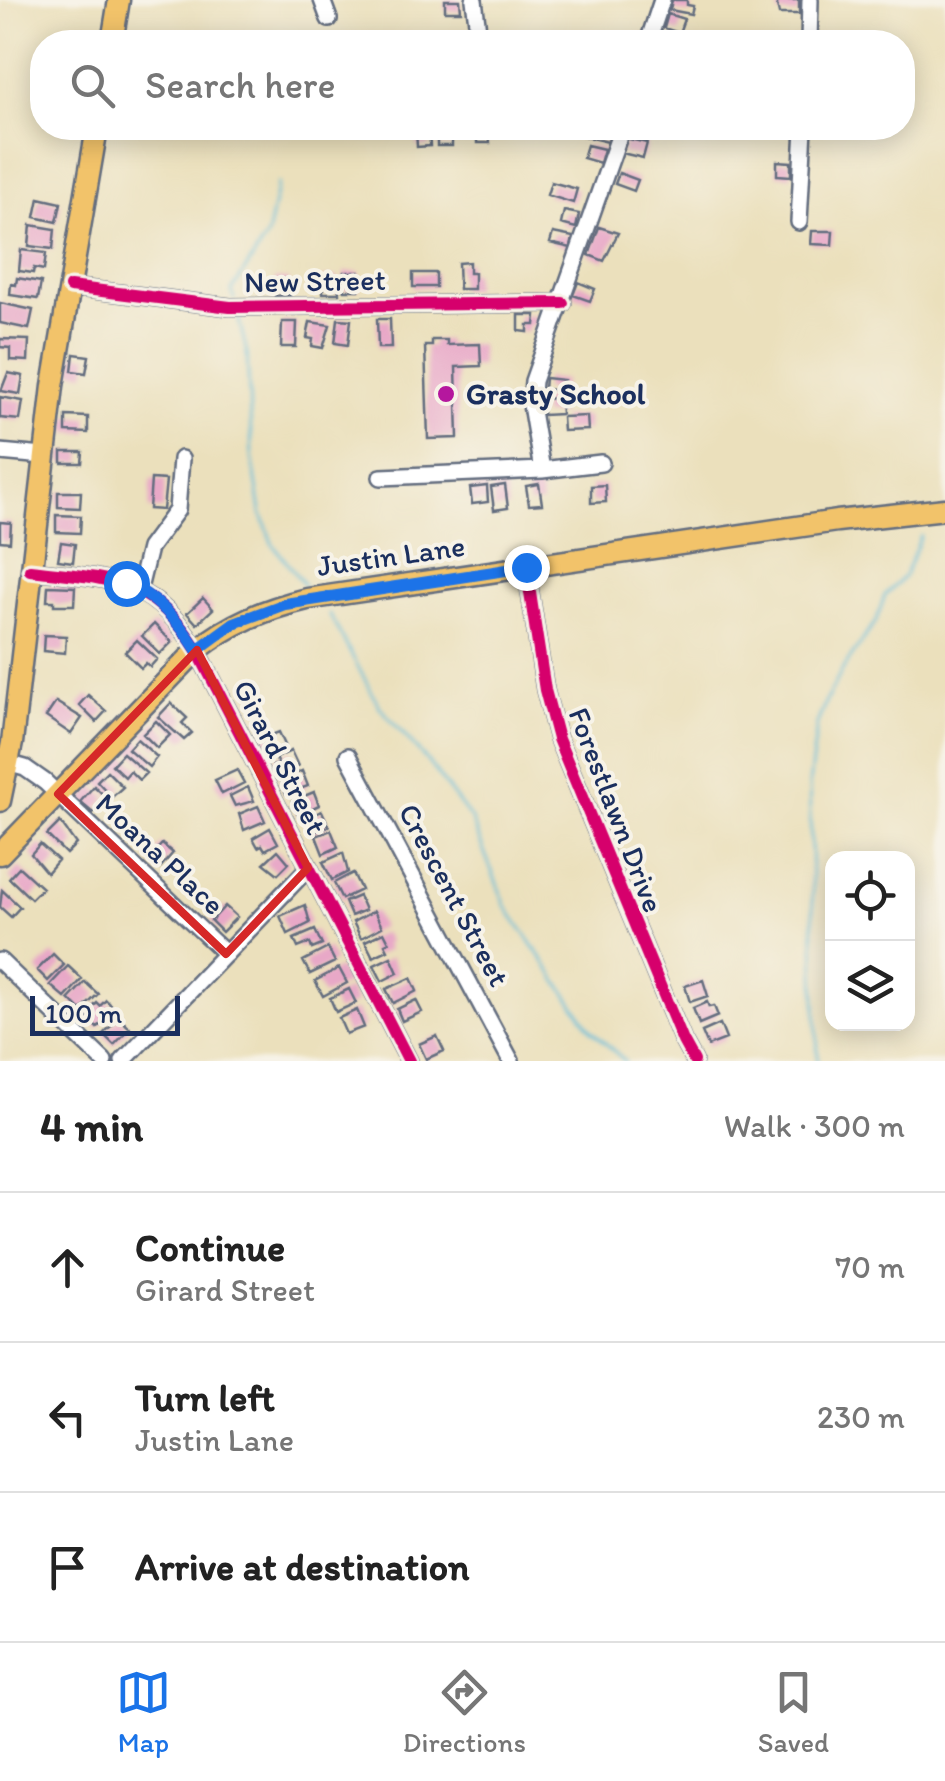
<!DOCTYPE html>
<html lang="en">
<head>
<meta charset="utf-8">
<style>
	:root { --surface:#fff; --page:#f2f2f2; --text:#222; --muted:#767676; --line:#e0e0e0; --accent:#1a73e8 }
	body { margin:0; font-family:Itim,sans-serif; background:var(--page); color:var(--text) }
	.controls { position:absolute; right:30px; bottom:30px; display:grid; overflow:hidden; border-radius:20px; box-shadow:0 5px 25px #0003 }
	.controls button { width:90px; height:90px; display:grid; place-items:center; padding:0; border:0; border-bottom:2px solid var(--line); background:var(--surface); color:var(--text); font:50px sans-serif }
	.scale { position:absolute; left:30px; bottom:25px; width:150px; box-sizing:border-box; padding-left:10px; border:5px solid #1b2f5e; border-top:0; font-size:28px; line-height:35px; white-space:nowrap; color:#1b2f5e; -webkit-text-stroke:8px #f7f3e8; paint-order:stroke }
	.stop { position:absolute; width:30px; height:30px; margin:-22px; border:8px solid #1a73e8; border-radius:50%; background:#fff }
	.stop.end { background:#1a73e8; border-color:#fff; box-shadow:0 2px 10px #0008 }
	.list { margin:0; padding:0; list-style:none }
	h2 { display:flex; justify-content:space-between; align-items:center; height:130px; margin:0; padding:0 40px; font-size:42px }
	h2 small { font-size:32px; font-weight:400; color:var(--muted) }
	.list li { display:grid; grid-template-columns:65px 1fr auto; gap:30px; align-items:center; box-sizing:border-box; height:150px; padding:0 40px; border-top:2px solid var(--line) }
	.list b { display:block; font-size:38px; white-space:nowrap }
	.list p { margin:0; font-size:32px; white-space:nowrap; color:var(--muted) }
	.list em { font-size:32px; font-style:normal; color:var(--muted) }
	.icon { flex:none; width:55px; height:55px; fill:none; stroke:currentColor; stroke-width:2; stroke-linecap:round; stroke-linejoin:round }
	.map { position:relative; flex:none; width:945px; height:1061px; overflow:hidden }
	.search { position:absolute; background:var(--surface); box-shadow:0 5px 25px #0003; left:30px; right:30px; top:30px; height:110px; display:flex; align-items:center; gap:25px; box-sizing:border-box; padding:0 35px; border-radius:40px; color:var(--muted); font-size:38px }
	.sheet { height:580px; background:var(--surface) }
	nav { display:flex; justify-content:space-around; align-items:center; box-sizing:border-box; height:140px; border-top:2px solid var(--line); background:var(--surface); font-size:28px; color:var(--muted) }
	nav a { display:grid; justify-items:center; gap:5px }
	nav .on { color:var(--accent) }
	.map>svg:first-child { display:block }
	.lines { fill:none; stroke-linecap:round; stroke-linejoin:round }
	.stream { stroke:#5abbd9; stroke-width:2.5 }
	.building { fill:#e8a8c7 }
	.minor-casing { stroke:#646d7f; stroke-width:20 }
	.major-casing { stroke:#646d7f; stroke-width:25 }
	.minor { stroke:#fff; stroke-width:15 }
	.major { stroke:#f2c36a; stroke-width:20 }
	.cycleway-casing { stroke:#f7f3e8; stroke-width:19 }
	.cycleway { stroke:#d6006c; stroke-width:12 }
	.route { stroke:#1a73e8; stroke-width:12 }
	.marked { fill:none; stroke:#d62828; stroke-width:8; stroke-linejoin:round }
	.poi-dot { fill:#b5179e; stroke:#f7f3e8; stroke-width:4 }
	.labels { text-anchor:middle; stroke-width:8; stroke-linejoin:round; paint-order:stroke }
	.street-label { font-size:30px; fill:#1b2f5e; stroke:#f7f3e8 }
	.poi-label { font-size:30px; font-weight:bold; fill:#1b2f5e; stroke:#f7f3e8; text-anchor:start }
</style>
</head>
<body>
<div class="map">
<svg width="945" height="1061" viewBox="0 0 945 1061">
	<rect width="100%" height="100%" fill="#f7f3e8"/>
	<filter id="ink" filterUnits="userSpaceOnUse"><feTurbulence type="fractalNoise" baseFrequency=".01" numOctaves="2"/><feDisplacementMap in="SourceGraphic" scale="20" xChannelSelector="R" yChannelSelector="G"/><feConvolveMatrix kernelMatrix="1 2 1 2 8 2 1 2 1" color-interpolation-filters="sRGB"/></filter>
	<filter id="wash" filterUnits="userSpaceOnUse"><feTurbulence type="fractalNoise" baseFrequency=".0048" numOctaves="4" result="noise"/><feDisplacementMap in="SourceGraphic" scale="40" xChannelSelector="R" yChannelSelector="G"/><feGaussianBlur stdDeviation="2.25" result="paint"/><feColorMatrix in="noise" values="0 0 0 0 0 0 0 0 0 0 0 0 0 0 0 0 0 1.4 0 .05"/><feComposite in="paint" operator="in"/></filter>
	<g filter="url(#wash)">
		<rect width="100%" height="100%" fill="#ebe0bc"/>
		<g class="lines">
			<path class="stream" d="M 234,299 L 232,291 L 267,236 L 278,183
				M 238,316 L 247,353 L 252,455 L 261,512 L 272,543 L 304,585
				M 329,614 L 380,707 L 427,761 L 471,819 L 506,906 L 592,1031 L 625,1061
				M 818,1061 L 809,784 L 817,724 L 825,703 L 843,669 L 876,621 L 885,595 L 905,575 L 921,536"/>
		</g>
		<g id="blocks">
			<path class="building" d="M 445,0 L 460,0 L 461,11 L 445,11 Z
				M 672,0 L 687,0 L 687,5 L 693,6 L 691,14 L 670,10 Z
				M 776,0 L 799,0 L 799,14 L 779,14 Z
				M 668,14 L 684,19 L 679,33 L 664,28 Z
				M 416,128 L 429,128 L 430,146 L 417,147 Z
				M 477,128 L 489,128 L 490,143 L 477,143 Z
				M 585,128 L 612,128 L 608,142 L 583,136 Z
				M 632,128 L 651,128 L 647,141 L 630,135 Z
				M 437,129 L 452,129 L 452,146 L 437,146 Z
				M 625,138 L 647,143 L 643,158 L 622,153 Z
				M 587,145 L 604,149 L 600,163 L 583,158 Z
				M 777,161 L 791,162 L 791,176 L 777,175 Z
				M 619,173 L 638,180 L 634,191 L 615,184 Z
				M 551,182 L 577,189 L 573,203 L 547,195 Z
				M 39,198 L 61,203 L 57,222 L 35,217 Z
				M 564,211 L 579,214 L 576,228 L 561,224 Z
				M 31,225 L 55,229 L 53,249 L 29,246 Z
				M 599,227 L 618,233 L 604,261 L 589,255 Z
				M 812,231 L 833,231 L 832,245 L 811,244 Z
				M 553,233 L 573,237 L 571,248 L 550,243 Z
				M 21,250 L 46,253 L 44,270 L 34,268 L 33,273 L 19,271 Z
				M 469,262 L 469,273 L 474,273 L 474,289 L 459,289 L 458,263 Z
				M 344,272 L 359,272 L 359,290 L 344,290 Z
				M 413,273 L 436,273 L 436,287 L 413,287 Z
				M 323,277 L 338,277 L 339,293 L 323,293 Z
				M 17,278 L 41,282 L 38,299 L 10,295 L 11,284 L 16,285 Z
				M 275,279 L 289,279 L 290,295 L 275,296 Z
				M 578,282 L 595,289 L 590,301 L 573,295 Z
				M 0,303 L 33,310 L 29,329 L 0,323 Z
				M 519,315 L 536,315 L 535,325 L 528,325 L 528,332 L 519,331 Z
				M 338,319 L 351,320 L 348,345 L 335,343 Z
				M 377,319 L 390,319 L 391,348 L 378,348 Z
				M 282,322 L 297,322 L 296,347 L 281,347 Z
				M 310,322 L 330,325 L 323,348 L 312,346 L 313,339 L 307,338 Z
				M 0,339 L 29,340 L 28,361 L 10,360 L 10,348 L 0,347 Z
				M 432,340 L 447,340 L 447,345 L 480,344 L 481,366 L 456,367 L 458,438 L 428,439 L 425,346 L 432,346 Z
				M 74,354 L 89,356 L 86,373 L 72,371 Z
				M 8,373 L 23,376 L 20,394 L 1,391 Z
				M 545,378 L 564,380 L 562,391 L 544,389 Z
				M 0,397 L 23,401 L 20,420 L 0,418 Z
				M 560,398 L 561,414 L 543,415 L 543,399 Z
				M 66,416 L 88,417 L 88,433 L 66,432 Z
				M 587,416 L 588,430 L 563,431 L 562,417 Z
				M 62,452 L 83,452 L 82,463 L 62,463 Z
				M 151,479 L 166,480 L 163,510 L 149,509 Z
				M 539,484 L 542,504 L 529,505 L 526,486 Z
				M 505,485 L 508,508 L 494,510 L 491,487 Z
				M 605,485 L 606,502 L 591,503 L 591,486 Z
				M 487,486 L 488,502 L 472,504 L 470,488 Z
				M 58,492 L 81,492 L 80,508 L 58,507 Z
				M 56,515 L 81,516 L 80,533 L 56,532 Z
				M 0,522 L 11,523 L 10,542 L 0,541 Z
				M 61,542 L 75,544 L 73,562 L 58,560 Z
				M 48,586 L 75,587 L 74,605 L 54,605 L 54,601 L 47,601 Z
				M 203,598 L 213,609 L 197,624 L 187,613 Z
				M 154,624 L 172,642 L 160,654 L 142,636 Z
				M 44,635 L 66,636 L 65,653 L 43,651 Z
				M 137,640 L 157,659 L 150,667 L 146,663 L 141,668 L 125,652 Z
				M 88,695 L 106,711 L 96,722 L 79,705 Z
				M 56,702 L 82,718 L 71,734 L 46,717 Z
				M 171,703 L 187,718 L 182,723 L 192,733 L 184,740 L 158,717 Z
				M 156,721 L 170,735 L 157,748 L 143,734 Z
				M 279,732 L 285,745 L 267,753 L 261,739 Z
				M 137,739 L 157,757 L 149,767 L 128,749 Z
				M 291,751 L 298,766 L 277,775 L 273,766 L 278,764 L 275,758 Z
				M 123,753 L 146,773 L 139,780 L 130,771 L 125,777 L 112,765 Z
				M 237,770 L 244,783 L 222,794 L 215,780 Z
				M 107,771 L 123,787 L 112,797 L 97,781 Z
				M 302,771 L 308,786 L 286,794 L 280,780 Z
				M 94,786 L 107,798 L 93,813 L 80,802 Z
				M 248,787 L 254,801 L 235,806 L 230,796 Z
				M 314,792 L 319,805 L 298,815 L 292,801 Z
				M 258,806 L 265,821 L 244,830 L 239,814 Z
				M 322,811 L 329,826 L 312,833 L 305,818 Z
				M 60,822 L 76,844 L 66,854 L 47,835 Z
				M 270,828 L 278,843 L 265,850 L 262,845 L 258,847 L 253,838 Z
				M 331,830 L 338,847 L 323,854 L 316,836 Z
				M 40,844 L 58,860 L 47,873 L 31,854 Z
				M 162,844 L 173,853 L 159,869 L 148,859 Z
				M 278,850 L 289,863 L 278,874 L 264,863 Z
				M 343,853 L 348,872 L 332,880 L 323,862 Z
				M 19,867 L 42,888 L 31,899 L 9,878 Z
				M 353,873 L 361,890 L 342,899 L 334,883 Z
				M 2,890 L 20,907 L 11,917 L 0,907 Z
				M 359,896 L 365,910 L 351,916 L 345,902 Z
				M 305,905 L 310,923 L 288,934 L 280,916 Z
				M 225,906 L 237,917 L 222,932 L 211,921 Z
				M 374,911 L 382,927 L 361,938 L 353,922 Z
				M 315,930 L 322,945 L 312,949 L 310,943 L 298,948 L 294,939 Z
				M 384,932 L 389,942 L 385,944 L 388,950 L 373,957 L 365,941 Z
				M 328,948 L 335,962 L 310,974 L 303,961 Z
				M 53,954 L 64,965 L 48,981 L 37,970 Z
				M 391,957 L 398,973 L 382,981 L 374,965 Z
				M 68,966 L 82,979 L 65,998 L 50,985 Z
				M 339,968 L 347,983 L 323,996 L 315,981 Z
				M 411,978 L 417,991 L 393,1003 L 386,989 Z
				M 703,980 L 708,996 L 690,1002 L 685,986 Z
				M 85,982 L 98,994 L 81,1011 L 69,999 Z
				M 349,989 L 356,1003 L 336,1012 L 330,998 Z
				M 106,1000 L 116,1010 L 97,1028 L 85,1015 L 97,1003 L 100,1006 Z
				M 416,1000 L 422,1012 L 402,1021 L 397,1009 Z
				M 707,1002 L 709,1007 L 714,1006 L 718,1016 L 699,1024 L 693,1008 Z
				M 357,1010 L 364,1027 L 346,1034 L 339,1018 Z
				M 119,1018 L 130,1028 L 114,1045 L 103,1034 Z
				M 720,1024 L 726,1039 L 708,1046 L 702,1032 Z
				M 437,1036 L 444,1051 L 426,1059 L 419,1044 Z"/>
		</g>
	</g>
	<g filter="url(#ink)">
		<use href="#blocks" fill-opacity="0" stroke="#646d7f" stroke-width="2.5"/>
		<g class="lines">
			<defs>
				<path id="minor" d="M 322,0 L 329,19
					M 474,0 L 478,30
					M 648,42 L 662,0
					M 809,42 L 810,0
					M 799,222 L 804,128
					M 70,287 L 230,307 L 563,303
					M 0,452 L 44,456
					M 542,470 L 531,405 L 533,381 L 622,128
					M 381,477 L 542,470 L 601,463
					M 526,567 L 545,690 L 558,739 L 683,1041 L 694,1061
					M 30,570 C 108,579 152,576 197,650 L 409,1061
					M 139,589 L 149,548 L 177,510 L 181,459
					M 348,756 L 511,1061
					M 0,761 L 25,768 L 45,782 L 226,954
					M 0,961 L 104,1061
					M 123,1061 L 308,868"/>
				<path id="major" d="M 112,42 L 119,0
					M 0,801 L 12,743 L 53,386 L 97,128
					M 0,854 L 197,650 C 231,623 265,609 307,599 L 837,521 L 945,509"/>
			</defs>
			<use href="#minor" class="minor-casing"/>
			<use href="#major" class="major-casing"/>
			<use href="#minor" class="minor"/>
			<use href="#major" class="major"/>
			<defs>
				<path id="cycleway" d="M 70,287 L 230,307 L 563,303
					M 526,567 L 545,690 L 558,739 L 683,1041 L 694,1061
					M 30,570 C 108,579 152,576 197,650 L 409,1061"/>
			</defs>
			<use href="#cycleway" class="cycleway-casing"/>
			<use href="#cycleway" class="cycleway"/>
		</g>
	</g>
	<g class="lines" filter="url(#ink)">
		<path class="route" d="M 126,583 C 156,597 179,621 197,650 L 234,623 L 285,604 L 526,567"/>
	</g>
	<path class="marked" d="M 197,650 L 308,868 L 226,954 L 58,794 Z"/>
	<circle class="poi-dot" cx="446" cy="394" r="10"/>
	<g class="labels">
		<g class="street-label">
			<text transform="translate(315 281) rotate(-1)" y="10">New Street</text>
			<text transform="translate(391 556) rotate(-8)" y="10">Justin Lane</text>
			<text transform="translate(280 757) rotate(63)" y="10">Girard Street</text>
			<text transform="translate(616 810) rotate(69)" y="10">Forestlawn Drive</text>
			<text transform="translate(160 854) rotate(43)" y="10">Moana Place</text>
			<text transform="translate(454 895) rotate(62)" y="10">Crescent Street</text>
		</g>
		<g class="poi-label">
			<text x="466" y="404">Grasty School</text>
		</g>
	</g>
</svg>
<div class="controls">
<button><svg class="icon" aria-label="locate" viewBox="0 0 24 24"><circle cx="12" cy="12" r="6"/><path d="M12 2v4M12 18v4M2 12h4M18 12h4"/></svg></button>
<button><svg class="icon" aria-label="layers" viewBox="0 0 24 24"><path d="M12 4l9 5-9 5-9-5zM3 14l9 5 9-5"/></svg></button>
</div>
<div class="scale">100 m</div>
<div class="stop" style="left:126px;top:583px"></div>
<div class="stop end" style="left:526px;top:567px"></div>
<div class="search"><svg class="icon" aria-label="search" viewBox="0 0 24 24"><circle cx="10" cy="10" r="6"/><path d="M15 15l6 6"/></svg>Search here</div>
</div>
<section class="sheet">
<h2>4 min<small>Walk · 300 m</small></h2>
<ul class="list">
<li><svg class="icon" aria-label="ahead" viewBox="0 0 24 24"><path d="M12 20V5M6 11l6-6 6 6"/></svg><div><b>Continue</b><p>Girard Street</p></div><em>70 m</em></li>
<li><svg class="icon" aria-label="left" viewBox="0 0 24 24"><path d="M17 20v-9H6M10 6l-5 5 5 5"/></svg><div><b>Turn left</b><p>Justin Lane</p></div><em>230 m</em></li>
<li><svg class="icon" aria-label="arrive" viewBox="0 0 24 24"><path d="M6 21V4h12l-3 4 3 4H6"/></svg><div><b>Arrive at destination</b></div></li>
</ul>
</section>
<nav>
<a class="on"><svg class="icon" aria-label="map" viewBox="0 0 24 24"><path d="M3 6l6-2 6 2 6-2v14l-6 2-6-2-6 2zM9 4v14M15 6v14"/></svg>Map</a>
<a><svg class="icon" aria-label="directions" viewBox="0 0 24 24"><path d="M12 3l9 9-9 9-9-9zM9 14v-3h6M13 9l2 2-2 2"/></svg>Directions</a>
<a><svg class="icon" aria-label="saved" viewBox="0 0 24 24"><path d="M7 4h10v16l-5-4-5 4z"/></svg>Saved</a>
</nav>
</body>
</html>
